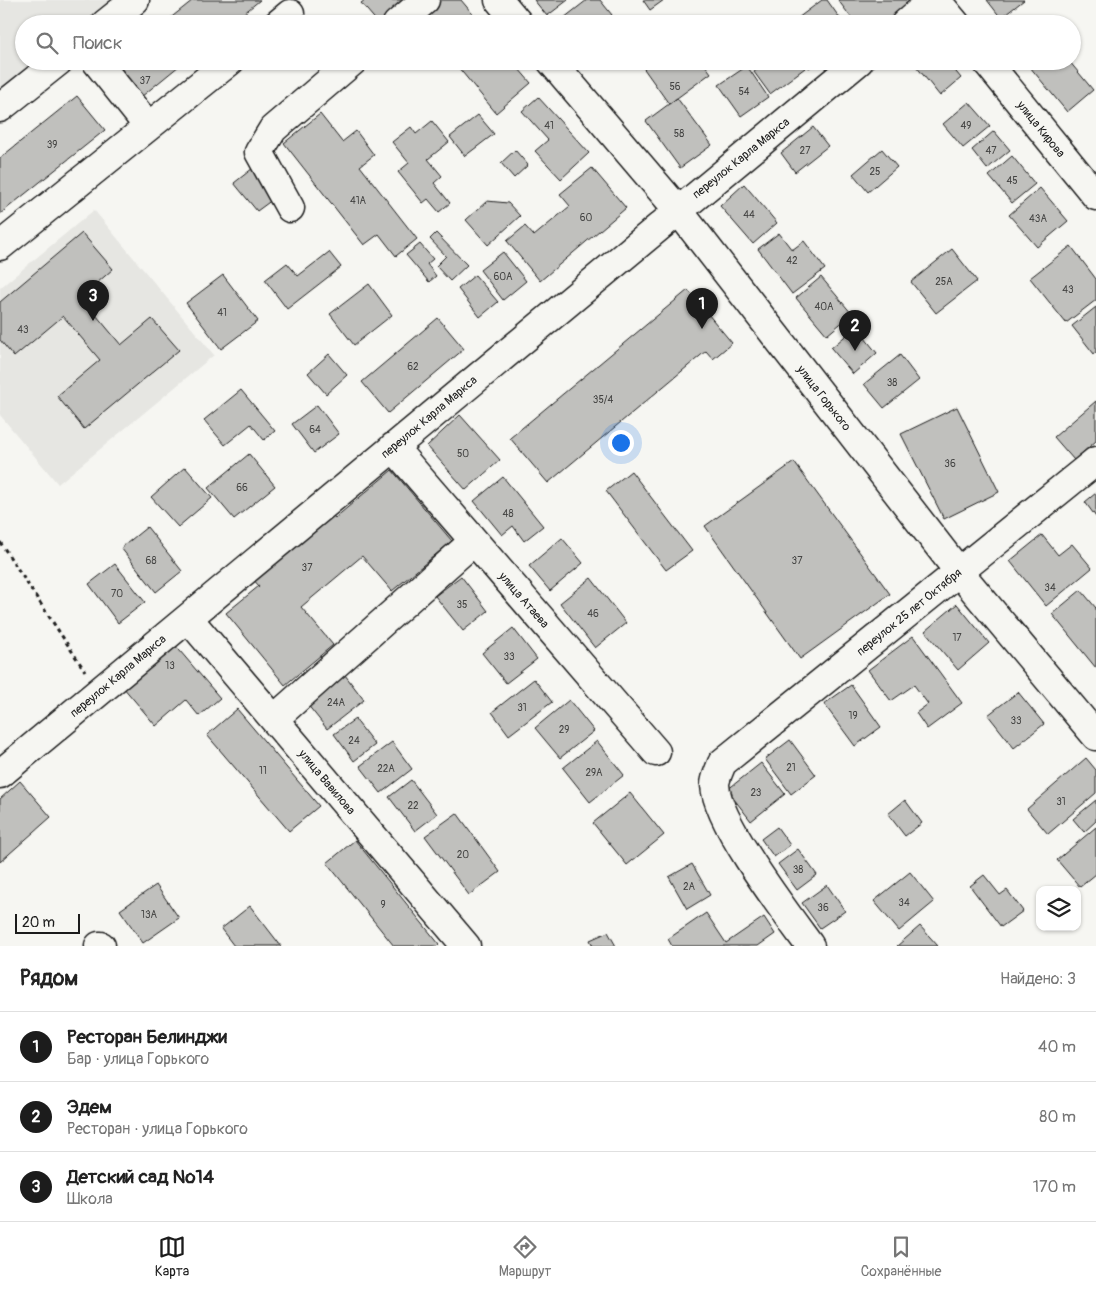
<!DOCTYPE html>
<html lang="ru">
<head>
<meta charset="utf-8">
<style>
	:root { --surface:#fff; --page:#f2f2f2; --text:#222; --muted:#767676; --line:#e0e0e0; --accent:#1c1c1c }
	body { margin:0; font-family:Pangolin,sans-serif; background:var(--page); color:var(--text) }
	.controls { position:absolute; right:15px; bottom:15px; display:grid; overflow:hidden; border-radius:10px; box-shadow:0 1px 4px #0004 }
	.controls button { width:45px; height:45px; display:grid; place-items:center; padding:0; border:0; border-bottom:1px solid var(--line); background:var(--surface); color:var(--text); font:25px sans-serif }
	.scale { position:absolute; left:15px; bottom:12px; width:65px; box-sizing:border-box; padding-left:5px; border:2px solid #1c1c1c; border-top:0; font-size:14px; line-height:18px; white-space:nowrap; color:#1c1c1c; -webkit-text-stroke:4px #f6f6f2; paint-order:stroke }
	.you { position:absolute; left:620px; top:442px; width:18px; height:18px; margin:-12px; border:4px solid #fff; border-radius:50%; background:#1a73e8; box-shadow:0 0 0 8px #1a73e833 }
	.badge { display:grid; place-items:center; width:32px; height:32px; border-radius:50%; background:var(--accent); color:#fff; font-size:16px; font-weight:700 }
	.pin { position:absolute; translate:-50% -41px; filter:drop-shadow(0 1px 2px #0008) }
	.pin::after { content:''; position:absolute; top:26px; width:18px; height:15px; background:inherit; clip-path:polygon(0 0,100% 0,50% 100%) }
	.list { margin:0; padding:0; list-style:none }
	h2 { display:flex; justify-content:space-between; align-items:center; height:65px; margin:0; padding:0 20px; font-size:21px }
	h2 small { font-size:16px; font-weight:400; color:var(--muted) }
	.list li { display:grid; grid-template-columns:32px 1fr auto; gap:15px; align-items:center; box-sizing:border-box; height:70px; padding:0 20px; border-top:1px solid var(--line) }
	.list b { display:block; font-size:19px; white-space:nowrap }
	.list p { margin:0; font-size:16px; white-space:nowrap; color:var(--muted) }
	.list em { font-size:16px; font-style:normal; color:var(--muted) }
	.icon { flex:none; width:28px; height:28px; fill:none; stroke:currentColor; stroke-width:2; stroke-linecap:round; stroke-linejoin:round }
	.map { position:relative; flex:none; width:1096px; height:946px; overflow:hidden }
	.search { position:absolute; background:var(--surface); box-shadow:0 1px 4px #0004; left:15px; right:15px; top:15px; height:55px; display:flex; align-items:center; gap:12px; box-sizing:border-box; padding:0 18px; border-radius:28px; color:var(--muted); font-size:19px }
	.sheet { height:275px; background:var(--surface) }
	nav { display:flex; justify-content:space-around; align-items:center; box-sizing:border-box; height:70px; border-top:1px solid var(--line); background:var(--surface); font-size:14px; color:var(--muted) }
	nav a { display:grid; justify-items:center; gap:2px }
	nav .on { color:var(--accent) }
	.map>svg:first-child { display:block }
	.built { fill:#e6e6e2 }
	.building { fill:#c0c0bd; stroke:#1c1c1c }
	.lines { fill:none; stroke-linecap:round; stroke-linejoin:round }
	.minor-casing { stroke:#1c1c1c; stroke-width:31 }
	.path { stroke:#1c1c1c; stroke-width:3; stroke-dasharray:4 4; stroke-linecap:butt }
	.minor { stroke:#f6f6f2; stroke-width:28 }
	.labels { text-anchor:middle; stroke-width:4; stroke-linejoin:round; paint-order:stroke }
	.number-label { font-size:10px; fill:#454544 }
	.street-label { font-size:12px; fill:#1c1c1c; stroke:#f6f6f2 }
</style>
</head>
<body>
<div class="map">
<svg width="1096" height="946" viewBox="0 0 1096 946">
	<rect width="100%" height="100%" fill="#f6f6f2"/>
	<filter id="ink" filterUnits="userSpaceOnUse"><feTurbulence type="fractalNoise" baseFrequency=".02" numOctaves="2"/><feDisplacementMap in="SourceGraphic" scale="10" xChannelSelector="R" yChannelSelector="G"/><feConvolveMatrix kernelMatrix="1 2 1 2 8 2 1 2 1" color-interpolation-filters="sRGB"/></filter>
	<g filter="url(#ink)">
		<path class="built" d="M 0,0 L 135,0 L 105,24 L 24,24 L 24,61 L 59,61 L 0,108 Z
			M 94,210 L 214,355 L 58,484 L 0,415 L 0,288 Z"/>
		<path class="building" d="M 193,0 L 260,0 L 231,24 L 163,24 Z
			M 365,0 L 408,0 L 379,24 L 361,3 Z
			M 439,0 L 461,0 L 481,24 L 421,24 L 417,18 Z
			M 534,0 L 568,0 L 547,16 Z
			M 587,0 L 600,0 L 612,15 L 602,24 L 568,24 L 564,18 Z
			M 643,0 L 664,0 L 650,10 Z
			M 822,0 L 827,0 L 844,24 L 790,24 Z
			M 838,0 L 914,0 L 883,24 L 856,24 Z
			M 987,0 L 1024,0 L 1001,18 Z
			M 117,61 L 185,61 L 141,97 L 114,64 Z
			M 453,61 L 512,61 L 531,83 L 496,113 Z
			M 649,61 L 702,61 L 711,73 L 669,104 L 642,66 Z
			M 762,61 L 799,61 L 805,68 L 770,94 L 754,72 L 765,64 Z
			M 805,61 L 818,61 L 809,68 Z
			M 912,61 L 947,61 L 961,78 L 940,96 Z
			M 1025,61 L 1069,61 L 1093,90 L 1067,112 Z
			M 747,66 L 768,97 L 741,116 L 719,85 Z
			M 77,96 L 105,130 L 0,214 L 0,158 Z
			M 538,97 L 589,153 L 561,179 L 535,151 L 548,140 L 522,111 Z
			M 677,98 L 712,145 L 680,168 L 646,121 Z
			M 969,102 L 990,126 L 963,148 L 943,124 Z
			M 320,114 L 342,142 L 356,131 L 374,155 L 360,166 L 417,239 L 396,256 L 379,234 L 364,245 L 284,143 Z
			M 478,115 L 494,134 L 465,156 L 450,137 Z
			M 432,121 L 449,142 L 428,159 L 442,176 L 434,183 L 450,203 L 439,212 L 428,199 L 423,203 L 398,172 L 409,163 L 392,142 L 411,127 L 416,134 Z
			M 813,127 L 828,146 L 795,172 L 781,153 Z
			M 994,131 L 1010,150 L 987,169 L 972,150 Z
			M 882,149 L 897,167 L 868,192 L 853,174 Z
			M 515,150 L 528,165 L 514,178 L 501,163 Z
			M 1012,156 L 1035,184 L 1012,203 L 989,176 Z
			M 253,168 L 276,197 L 257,211 L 234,183 Z
			M 592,168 L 626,208 L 540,281 L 507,241 L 525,226 L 534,236 L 570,206 L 560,194 Z
			M 744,184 L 777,223 L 753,244 L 720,206 Z
			M 1040,188 L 1068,221 L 1037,247 L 1009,215 Z
			M 487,201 L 508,203 L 520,216 L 488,245 L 466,220 Z
			M 82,233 L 113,269 L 81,297 L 121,345 L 152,319 L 179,350 L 84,429 L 57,396 L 100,360 L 63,316 L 14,357 L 0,340 L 0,302 Z
			M 436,233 L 467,265 L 450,281 L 436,266 L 446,256 L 430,239 Z
			M 779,233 L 792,250 L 804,241 L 825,269 L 792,294 L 758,249 Z
			M 420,244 L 433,259 L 427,264 L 436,276 L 429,282 L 406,255 Z
			M 1071,246 L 1096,279 L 1096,300 L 1066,323 L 1030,278 Z
			M 952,249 L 977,281 L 936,313 L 911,282 Z
			M 329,252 L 341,267 L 287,309 L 265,280 L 287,263 L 298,276 Z
			M 503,252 L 526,281 L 503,300 L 480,270 Z
			M 223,275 L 258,321 L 221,349 L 186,303 Z
			M 475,275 L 498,302 L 480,317 L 458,289 Z
			M 821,277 L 852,314 L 827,335 L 796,298 Z
			M 369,284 L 392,315 L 354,345 L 330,314 Z
			M 688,290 L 732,343 L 713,359 L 706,351 L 548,483 L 510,438 Z
			M 1096,307 L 1096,352 L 1094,354 L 1072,326 Z
			M 438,318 L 464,349 L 388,413 L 362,382 Z
			M 856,327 L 877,353 L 853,374 L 831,348 Z
			M 329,354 L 347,375 L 326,394 L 308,373 Z
			M 900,355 L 919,380 L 884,408 L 864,384 Z
			M 241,390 L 275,431 L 264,440 L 251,424 L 225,445 L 204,420 Z
			M 1096,401 L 1096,441 L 1074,460 L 1054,437 Z
			M 317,405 L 339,434 L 314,453 L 292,424 Z
			M 957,407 L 999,492 L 944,519 L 901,434 Z
			M 460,415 L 500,460 L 466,490 L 427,446 Z
			M 249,454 L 275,486 L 234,519 L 208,488 Z
			M 794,462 L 890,594 L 800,659 L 705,526 Z
			M 185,467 L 212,498 L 178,527 L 151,497 Z
			M 392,470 L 452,541 L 392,591 L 362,556 L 301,607 L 333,645 L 285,685 L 226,613 L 259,586 L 252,578 L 330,512 L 335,518 Z
			M 631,471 L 692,551 L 666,570 L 606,491 Z
			M 503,477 L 543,526 L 524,541 L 513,526 L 502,535 L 474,501 Z
			M 1096,493 L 1096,517 L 1085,502 Z
			M 147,527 L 182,571 L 156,592 L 121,548 Z
			M 1042,535 L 1058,555 L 1072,544 L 1092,568 L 1046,606 L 1010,561 Z
			M 562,538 L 583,563 L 550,591 L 529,566 Z
			M 115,564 L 145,602 L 118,623 L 89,584 Z
			M 461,576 L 488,611 L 463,631 L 435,596 Z
			M 591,578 L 626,623 L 595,648 L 560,603 Z
			M 1081,590 L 1096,608 L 1096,668 L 1052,614 Z
			M 957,604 L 989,643 L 958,670 L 925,631 Z
			M 513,628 L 537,659 L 506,683 L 482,653 Z
			M 913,636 L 962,703 L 927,729 L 916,713 L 928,704 L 914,685 L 891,701 L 868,670 Z
			M 174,644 L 220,698 L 199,716 L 186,700 L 156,726 L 123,687 Z
			M 345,675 L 364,700 L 327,729 L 307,704 Z
			M 534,679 L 552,702 L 509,735 L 492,712 Z
			M 851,685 L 881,727 L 855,746 L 824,704 Z
			M 1018,692 L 1044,724 L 1014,748 L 988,715 Z
			M 569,700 L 594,731 L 560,758 L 535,728 Z
			M 237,709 L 319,806 L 289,831 L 207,735 Z
			M 355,719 L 375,745 L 354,761 L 334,734 Z
			M 790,740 L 816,775 L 791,794 L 765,759 Z
			M 597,741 L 624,775 L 590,802 L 563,768 Z
			M 392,742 L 412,769 L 381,793 L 360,766 Z
			M 1086,758 L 1096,770 L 1096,793 L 1048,834 L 1027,809 Z
			M 761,763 L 785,794 L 751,821 L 727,790 Z
			M 411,780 L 437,814 L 415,831 L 389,797 Z
			M 20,781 L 51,817 L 0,862 L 0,799 Z
			M 630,793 L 664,835 L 627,865 L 593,823 Z
			M 905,800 L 922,823 L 905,836 L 888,814 Z
			M 1096,800 L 1096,821 L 1084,832 L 1073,819 Z
			M 457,813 L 500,872 L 469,895 L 425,836 Z
			M 777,827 L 790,845 L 774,857 L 761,839 Z
			M 1096,827 L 1096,874 L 1080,887 L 1057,860 Z
			M 355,840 L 439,944 L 437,946 L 394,946 L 327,863 Z
			M 798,849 L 817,875 L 797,890 L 778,864 Z
			M 692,864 L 710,895 L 687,909 L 669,877 Z
			M 910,872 L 934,902 L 899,931 L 874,901 Z
			M 984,875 L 1000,895 L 1007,890 L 1023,911 L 1001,927 L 970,886 Z
			M 156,885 L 179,918 L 143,943 L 120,910 Z
			M 827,885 L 845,911 L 820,928 L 802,903 Z
			M 250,906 L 281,946 L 234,946 L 221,929 Z
			M 706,913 L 726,943 L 764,917 L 775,934 L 758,946 L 672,946 L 668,939 Z
			M 920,926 L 938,946 L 897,946 Z
			M 608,932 L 616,946 L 593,946 L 590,940 Z"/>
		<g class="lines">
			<defs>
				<path id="minor" d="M 499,0 L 519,24
					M 936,0 L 956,24
					M 105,24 L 135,0
					M 278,24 L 290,14
					M 397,24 L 425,0
					M 905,24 L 933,0
					M 96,61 L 148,126
					M 551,61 L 678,210 L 959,572 L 1096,736
					M 986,61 L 1096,196
					M 0,108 L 59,61
					M 290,208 L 259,152 L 273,129 L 353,61
					M 0,246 L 230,61
					M 393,447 L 656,752
					M 188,618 L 466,946
					M 274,719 L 474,541
					M 0,774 L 859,61
					M 99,946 L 101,946
					M 810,946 C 786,913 717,823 715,785 C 715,778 720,769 722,763 L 1096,461"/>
			</defs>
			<use href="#minor" class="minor-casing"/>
			<path class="path" d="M 0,542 L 85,671"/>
			<use href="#minor" class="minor"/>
		</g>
	</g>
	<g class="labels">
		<g class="number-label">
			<text x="145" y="84">37</text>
			<text x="675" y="90">56</text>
			<text x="744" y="95">54</text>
			<text x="549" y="129">41</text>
			<text x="966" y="129">49</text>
			<text x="679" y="137">58</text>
			<text x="52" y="148">39</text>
			<text x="805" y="154">27</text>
			<text x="991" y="154">47</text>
			<text x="875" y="175">25</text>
			<text x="1012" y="184">45</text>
			<text x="358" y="204">41А</text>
			<text x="749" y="218">44</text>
			<text x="586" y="221">60</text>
			<text x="1038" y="222">43А</text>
			<text x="792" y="264">42</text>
			<text x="503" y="280">60А</text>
			<text x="944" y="285">25А</text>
			<text x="1068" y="293">43</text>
			<text x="824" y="310">40А</text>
			<text x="222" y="316">41</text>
			<text x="23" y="333">43</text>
			<text x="413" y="370">62</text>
			<text x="892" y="386">38</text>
			<text x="603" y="403">35/4</text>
			<text x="315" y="433">64</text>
			<text x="463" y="457">50</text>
			<text x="950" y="467">36</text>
			<text x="242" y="491">66</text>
			<text x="508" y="517">48</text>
			<text x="151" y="564">68</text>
			<text x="797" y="564">37</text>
			<text x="307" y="571">37</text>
			<text x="1050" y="591">34</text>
			<text x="117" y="597">70</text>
			<text x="462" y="608">35</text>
			<text x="593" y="617">46</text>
			<text x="957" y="641">17</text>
			<text x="509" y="660">33</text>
			<text x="170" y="669">13</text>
			<text x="336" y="706">24А</text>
			<text x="522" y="711">31</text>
			<text x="853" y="719">19</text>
			<text x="1016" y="724">33</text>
			<text x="564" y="733">29</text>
			<text x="354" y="744">24</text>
			<text x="791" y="771">21</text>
			<text x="386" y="772">22А</text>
			<text x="263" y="774">11</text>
			<text x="594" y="776">29А</text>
			<text x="756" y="796">23</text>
			<text x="1061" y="805">31</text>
			<text x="413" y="809">22</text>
			<text x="463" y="858">20</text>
			<text x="798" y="873">38</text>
			<text x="689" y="890">2А</text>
			<text x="904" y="906">34</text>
			<text x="383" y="908">9</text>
			<text x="823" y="911">36</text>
			<text x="149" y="918">13А</text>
		</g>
		<g class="street-label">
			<text transform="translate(1041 129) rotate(51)" y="4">улица Кирова</text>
			<text transform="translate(741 158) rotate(-39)" y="4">переулок Карла Маркса</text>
			<text transform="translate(824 398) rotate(52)" y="4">улица Горького</text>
			<text transform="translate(429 417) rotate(-40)" y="4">переулок Карла Маркса</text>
			<text transform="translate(524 600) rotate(49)" y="4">улица Атаева</text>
			<text transform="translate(909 612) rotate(-39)" y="4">переулок 25 лет Октября</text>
			<text transform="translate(118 676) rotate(-40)" y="4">переулок Карла Маркса</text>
			<text transform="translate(327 782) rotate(50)" y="4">улица Вавилова</text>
		</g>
	</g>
</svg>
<div class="controls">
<button><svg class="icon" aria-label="layers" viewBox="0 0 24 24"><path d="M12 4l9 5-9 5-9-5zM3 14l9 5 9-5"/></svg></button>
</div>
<div class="scale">20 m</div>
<div class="you"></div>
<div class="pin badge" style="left:702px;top:329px">1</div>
<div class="pin badge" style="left:855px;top:351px">2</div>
<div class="pin badge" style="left:93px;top:321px">3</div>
<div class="search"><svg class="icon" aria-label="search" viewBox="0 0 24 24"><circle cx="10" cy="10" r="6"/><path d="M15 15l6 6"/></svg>Поиск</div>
</div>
<section class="sheet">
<h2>Рядом<small>Найдено: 3</small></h2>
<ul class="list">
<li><span class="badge">1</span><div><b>Ресторан Белинджи</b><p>Бар · улица Горького</p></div><em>40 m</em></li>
<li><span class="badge">2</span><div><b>Эдем</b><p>Ресторан · улица Горького</p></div><em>80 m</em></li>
<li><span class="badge">3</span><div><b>Детский сад №14</b><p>Школа</p></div><em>170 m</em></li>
</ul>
</section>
<nav>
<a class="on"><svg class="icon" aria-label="map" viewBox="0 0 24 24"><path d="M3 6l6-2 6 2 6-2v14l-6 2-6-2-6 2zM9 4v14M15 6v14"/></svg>Карта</a>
<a><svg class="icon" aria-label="directions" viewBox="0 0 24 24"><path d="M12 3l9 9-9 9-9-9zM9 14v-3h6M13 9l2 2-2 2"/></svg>Маршрут</a>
<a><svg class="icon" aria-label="saved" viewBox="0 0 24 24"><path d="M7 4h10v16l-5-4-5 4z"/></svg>Сохранённые</a>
</nav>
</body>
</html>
